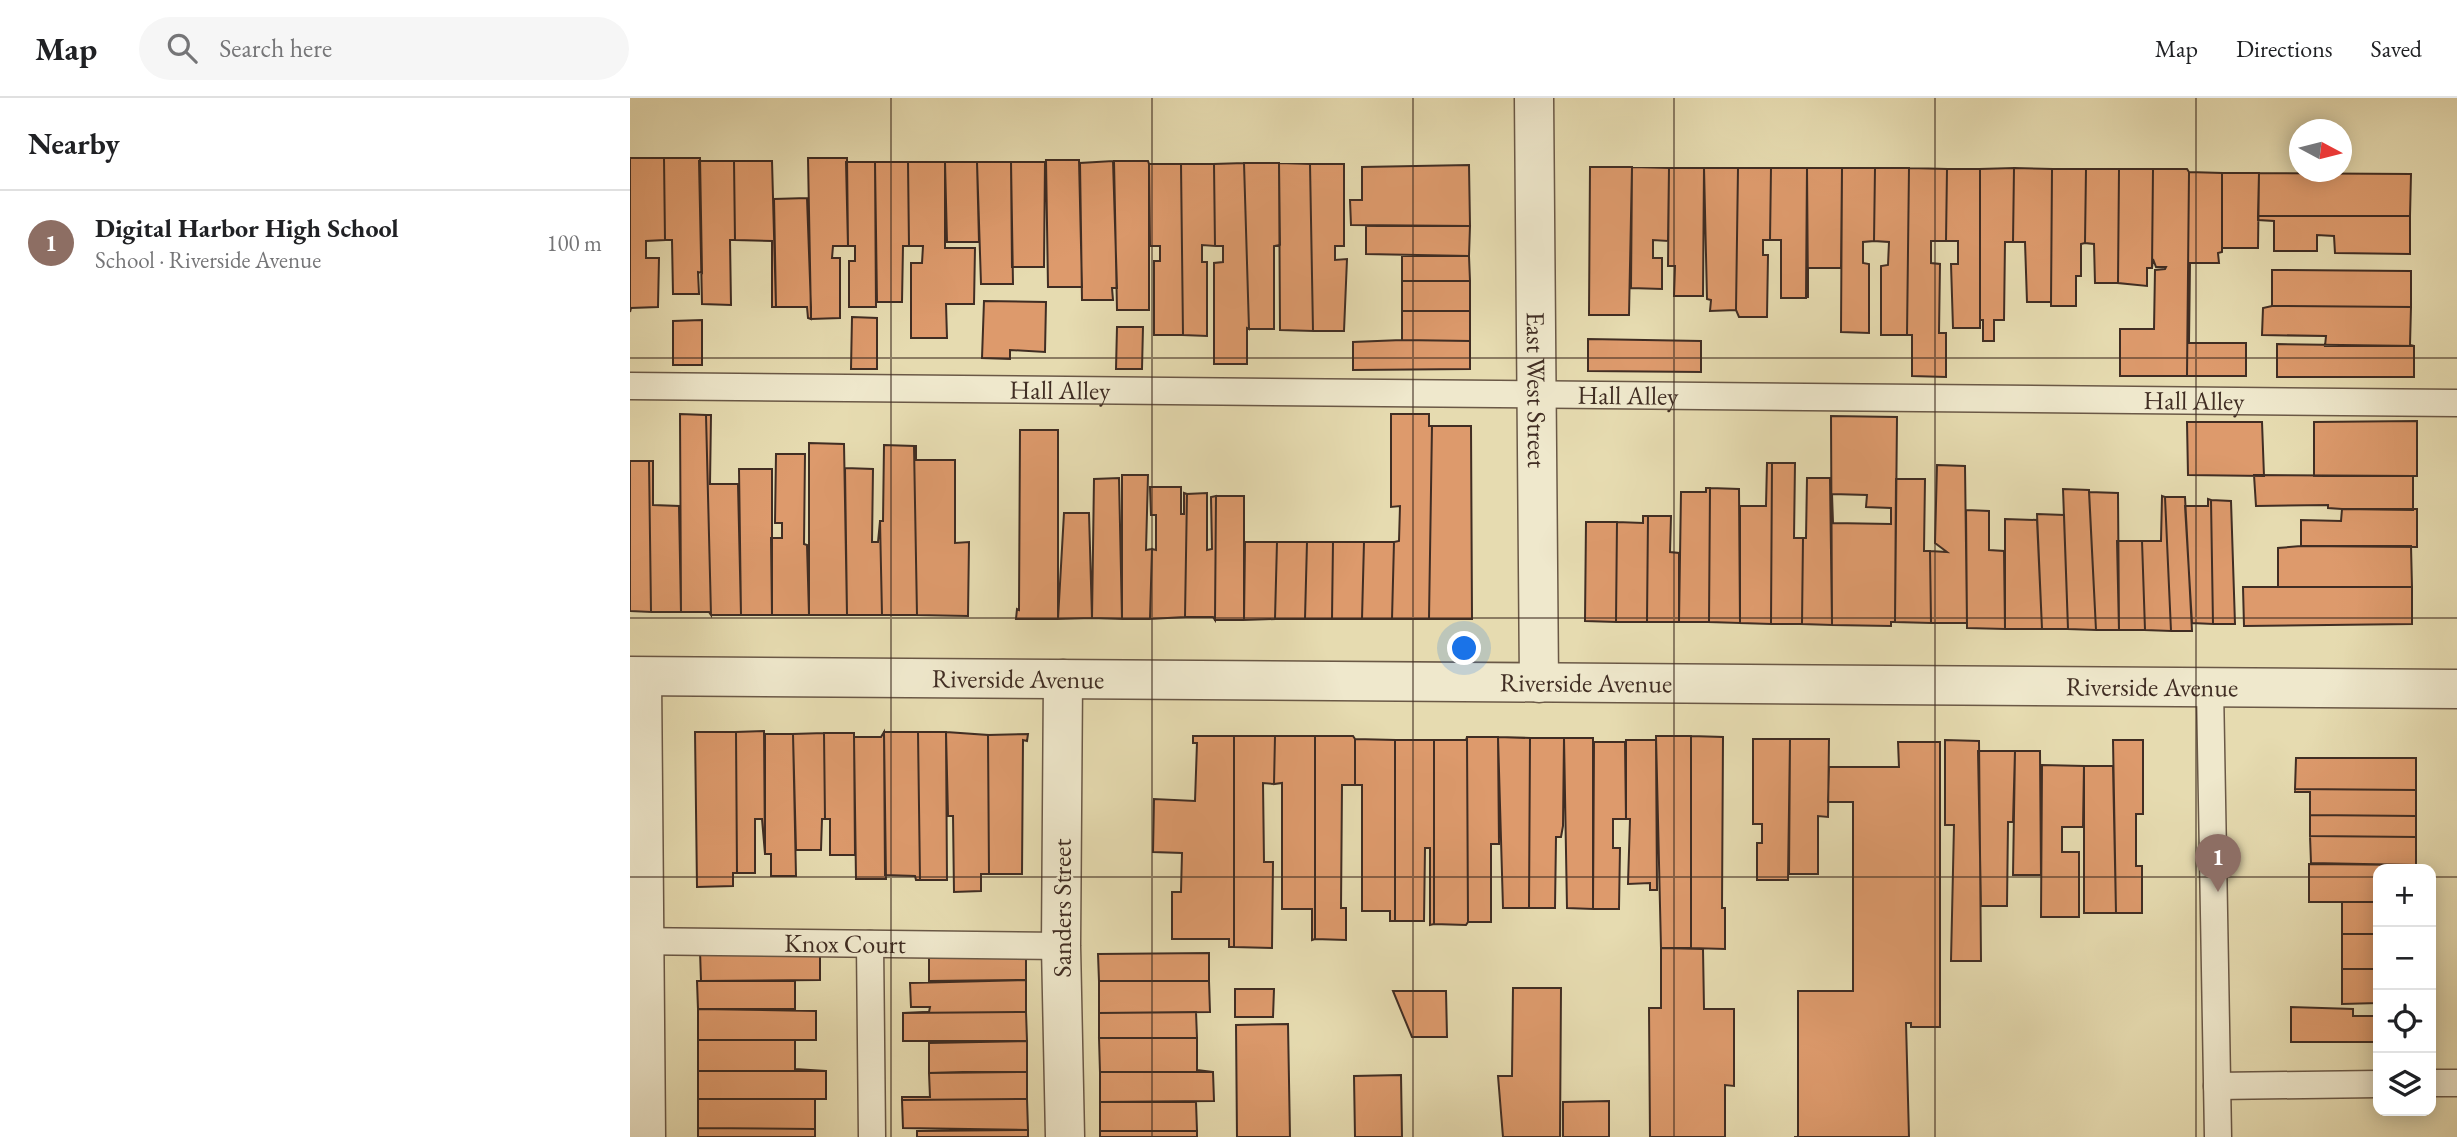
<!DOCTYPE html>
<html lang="en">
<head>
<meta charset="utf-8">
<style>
	:root { --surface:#fff; --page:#f6f6f6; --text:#202124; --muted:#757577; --line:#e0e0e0; --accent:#1a73e8 }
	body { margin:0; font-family:"EB Garamond",serif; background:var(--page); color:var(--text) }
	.controls { position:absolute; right:21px; bottom:21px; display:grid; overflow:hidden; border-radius:14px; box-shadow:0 4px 18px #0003 }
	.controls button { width:63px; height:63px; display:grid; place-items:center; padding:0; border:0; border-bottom:2px solid var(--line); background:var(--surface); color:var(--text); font:35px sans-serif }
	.compass { position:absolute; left:1659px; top:21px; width:63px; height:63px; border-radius:50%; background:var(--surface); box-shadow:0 4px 18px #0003; rotate:97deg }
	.you { position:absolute; left:835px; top:551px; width:24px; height:24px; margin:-18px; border:5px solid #fff; border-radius:50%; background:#1a73e8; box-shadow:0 0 0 10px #1a73e833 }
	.badge { display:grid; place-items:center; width:46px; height:46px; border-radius:50%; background:var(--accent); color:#fff; font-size:23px; font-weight:700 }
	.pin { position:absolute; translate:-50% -58px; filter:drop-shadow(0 2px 4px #0008) }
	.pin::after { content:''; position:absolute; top:37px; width:24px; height:21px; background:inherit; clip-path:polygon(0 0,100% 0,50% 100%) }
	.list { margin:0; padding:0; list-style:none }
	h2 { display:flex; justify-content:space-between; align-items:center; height:91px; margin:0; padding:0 28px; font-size:30px }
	h2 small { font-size:23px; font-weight:400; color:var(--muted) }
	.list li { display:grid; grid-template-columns:46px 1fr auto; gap:21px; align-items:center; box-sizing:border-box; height:105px; padding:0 28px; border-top:2px solid var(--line) }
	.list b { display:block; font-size:26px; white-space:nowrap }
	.list p { margin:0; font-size:23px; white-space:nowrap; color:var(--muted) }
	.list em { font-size:23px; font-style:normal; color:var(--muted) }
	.icon { flex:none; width:38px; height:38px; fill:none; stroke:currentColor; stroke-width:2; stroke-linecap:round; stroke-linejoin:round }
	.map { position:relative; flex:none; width:1827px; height:1039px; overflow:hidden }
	header { display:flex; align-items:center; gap:42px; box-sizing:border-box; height:98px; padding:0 35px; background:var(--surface); border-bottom:2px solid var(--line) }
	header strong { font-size:33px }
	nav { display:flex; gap:38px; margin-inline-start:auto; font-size:24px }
	.search { width:490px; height:63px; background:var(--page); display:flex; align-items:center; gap:18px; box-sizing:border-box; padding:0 24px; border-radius:38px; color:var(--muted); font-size:26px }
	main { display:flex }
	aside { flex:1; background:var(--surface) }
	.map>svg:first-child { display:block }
	.building { fill:#dd9a6c; stroke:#402d23; stroke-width:2; fill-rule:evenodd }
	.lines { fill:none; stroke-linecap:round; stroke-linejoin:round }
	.lane-casing { stroke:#6a5846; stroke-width:29 }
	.street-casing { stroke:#6a5846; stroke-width:41 }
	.lane { stroke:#efe8cc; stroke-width:26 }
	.street { stroke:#efe8cc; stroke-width:38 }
	.grid { fill:none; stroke:#402d23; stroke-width:2; stroke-opacity:0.55 }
	.labels { text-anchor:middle; stroke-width:5; stroke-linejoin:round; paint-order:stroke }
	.street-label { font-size:26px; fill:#402d23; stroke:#efe8cc }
</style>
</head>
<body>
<header>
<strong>Map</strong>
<div class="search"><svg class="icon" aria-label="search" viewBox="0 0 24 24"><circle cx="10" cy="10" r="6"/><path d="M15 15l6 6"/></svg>Search here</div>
<nav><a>Map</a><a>Directions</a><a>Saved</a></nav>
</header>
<main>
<aside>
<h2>Nearby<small></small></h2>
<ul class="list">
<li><span class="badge" style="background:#8d6e63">1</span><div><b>Digital Harbor High School</b><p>School · Riverside Avenue</p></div><em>100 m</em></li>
</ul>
</aside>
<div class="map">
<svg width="1827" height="1039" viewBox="0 0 1827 1039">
	<rect width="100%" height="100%" fill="#e6dbb0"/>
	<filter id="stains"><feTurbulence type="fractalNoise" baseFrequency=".00286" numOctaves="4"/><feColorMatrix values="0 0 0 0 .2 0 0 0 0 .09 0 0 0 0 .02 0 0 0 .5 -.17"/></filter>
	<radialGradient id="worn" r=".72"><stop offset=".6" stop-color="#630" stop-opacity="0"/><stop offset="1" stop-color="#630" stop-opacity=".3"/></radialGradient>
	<path class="building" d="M 0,60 L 34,60 L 35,142 L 16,143 L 16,160 L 29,160 L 28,209 L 1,210 L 0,214 Z
		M 34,60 L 70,60 L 72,175 L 68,174 L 69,196 L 43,196 L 42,142 L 35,142 Z
		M 178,60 L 217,60 L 218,148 L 203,148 L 202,160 L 210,160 L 210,220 L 181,221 Z
		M 416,62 L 449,62 L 452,189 L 418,189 Z
		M 69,63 L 104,63 L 105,142 L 100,142 L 101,207 L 72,206 Z
		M 104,63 L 142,63 L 146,209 L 142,209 L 142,143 L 105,142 Z
		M 483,63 L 487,190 L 482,190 L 483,202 L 452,202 L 450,65 Z
		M 484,63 L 518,63 L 519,66 L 519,212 L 487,212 Z
		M 216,64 L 245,64 L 246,209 L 219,209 L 219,163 L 225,163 L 225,148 L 218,148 Z
		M 245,64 L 278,64 L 279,148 L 273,148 L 272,204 L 247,204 Z
		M 278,64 L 315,64 L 315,150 L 345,150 L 344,206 L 316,206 L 317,240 L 281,240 L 281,165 L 292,165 L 293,148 L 279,148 Z
		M 315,64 L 347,64 L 349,144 L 317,144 Z
		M 347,64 L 381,64 L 383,186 L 351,186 Z
		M 381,64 L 415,64 L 414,169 L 382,169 Z
		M 614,65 L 619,231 L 617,230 L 617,266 L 584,266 L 584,165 L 593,164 L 593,148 L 585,148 L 584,66 Z
		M 614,65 L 649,65 L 650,147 L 644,148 L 644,231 L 619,231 Z
		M 649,65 L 680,66 L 683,233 L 650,232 Z
		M 519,66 L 551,66 L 553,237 L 524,237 L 524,163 L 530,163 L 530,148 L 520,148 Z
		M 551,66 L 584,66 L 585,148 L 572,147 L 572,164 L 577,164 L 577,238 L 553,237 Z
		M 680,66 L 714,66 L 714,148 L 705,148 L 705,162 L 717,161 L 714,233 L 683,233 Z
		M 839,67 L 840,128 L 721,127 L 720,102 L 732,102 L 732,69 Z
		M 960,69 L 1002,69 L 999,217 L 959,217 Z
		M 1002,69 L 1039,70 L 1038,143 L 1023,142 L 1023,160 L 1032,160 L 1032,191 L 1001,190 Z
		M 1039,70 L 1074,70 L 1073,198 L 1044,198 L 1045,168 L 1038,168 Z
		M 1074,70 L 1108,70 L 1106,212 L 1080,213 L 1081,202 L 1077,201 Z
		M 1108,70 L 1141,70 L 1140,142 L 1133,142 L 1133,157 L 1138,157 L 1137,219 L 1109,219 L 1106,212 Z
		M 1141,70 L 1177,70 L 1176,200 L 1151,200 L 1151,142 L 1140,142 Z
		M 1177,70 L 1212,70 L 1211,170 L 1178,170 L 1178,200 Z
		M 1212,70 L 1245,70 L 1244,143 L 1233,144 L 1233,165 L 1239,166 L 1239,235 L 1211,234 Z
		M 1245,70 L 1279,70 L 1277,237 L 1251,237 L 1251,168 L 1258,167 L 1259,144 L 1244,143 Z
		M 1279,70 L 1317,71 L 1316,143 L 1301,143 L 1301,165 L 1310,166 L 1309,235 L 1316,235 L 1316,279 L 1282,278 L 1282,237 L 1277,237 Z
		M 1384,70 L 1422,71 L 1421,204 L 1397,204 L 1395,144 L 1383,144 Z
		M 1384,70 L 1383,144 L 1375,144 L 1374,222 L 1364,222 L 1364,243 L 1353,243 L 1353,222 L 1350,222 L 1350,71 Z
		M 1317,71 L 1350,71 L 1350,230 L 1323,230 L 1321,166 L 1328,166 L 1328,143 L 1316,143 Z
		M 1422,71 L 1456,71 L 1455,145 L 1451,146 L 1451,178 L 1446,178 L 1446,208 L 1421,208 Z
		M 1456,71 L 1489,71 L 1488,185 L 1465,185 L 1464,146 L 1455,145 Z
		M 1489,71 L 1523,71 L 1522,170 L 1517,170 L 1517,188 L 1488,185 Z
		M 1523,71 L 1557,71 L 1559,74 L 1557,278 L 1490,278 L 1490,231 L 1524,231 L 1525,172 L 1535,171 L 1536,169 L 1526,169 L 1523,161 L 1522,170 Z
		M 1559,74 L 1592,75 L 1592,154 L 1588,155 L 1589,165 L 1560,165 L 1559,245 L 1616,245 L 1616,278 L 1557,278 Z
		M 1592,75 L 1629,75 L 1628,150 L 1592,150 L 1592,154 Z
		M 1629,75 L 1781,76 L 1780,118 L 1628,118 Z
		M 177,100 L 181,209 L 181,221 L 178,220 L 177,209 L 146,209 L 144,101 Z
		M 1628,118 L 1780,118 L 1780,156 L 1705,155 L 1704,138 L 1687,137 L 1687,153 L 1644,153 L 1644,123 L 1628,122 Z
		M 736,128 L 840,128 L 839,158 L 736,156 Z
		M 772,158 L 839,158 L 840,183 L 772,183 Z
		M 1642,172 L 1781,173 L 1781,209 L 1642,208 Z
		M 772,183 L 840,183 L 840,213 L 772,213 Z
		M 354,203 L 416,204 L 415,254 L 380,252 L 380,261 L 352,260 Z
		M 1642,208 L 1781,209 L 1780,247 L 1784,248 L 1695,248 L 1696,238 L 1632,237 L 1633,210 Z
		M 772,213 L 840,213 L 840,243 L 772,242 Z
		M 222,219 L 247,220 L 247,271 L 221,271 Z
		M 72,222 L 72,267 L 43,267 L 43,223 Z
		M 487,229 L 513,229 L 512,271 L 486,271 Z
		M 958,241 L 1071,243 L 1071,274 L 958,273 Z
		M 772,242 L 840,243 L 840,271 L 723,272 L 723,244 Z
		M 1647,246 L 1784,248 L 1784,279 L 1647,279 Z
		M 50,316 L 76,317 L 81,517 L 79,514 L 51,514 Z
		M 761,316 L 799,316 L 799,328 L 802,328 L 799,521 L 762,521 L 764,444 L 769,443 L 770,408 L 761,409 Z
		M 76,317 L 81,317 L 80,386 L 108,386 L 111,517 L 81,517 Z
		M 1201,318 L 1267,319 L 1265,524 L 1261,524 L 1261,528 L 1202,527 ZM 1202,396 L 1237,397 L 1236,409 L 1261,410 L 1261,426 L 1203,425 Z
		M 1787,323 L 1787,378 L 1684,378 L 1684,324 Z
		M 1557,324 L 1632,324 L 1634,378 L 1558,377 Z
		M 802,328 L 841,328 L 842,521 L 799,521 Z
		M 390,332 L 428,332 L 428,521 L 386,521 L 387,511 L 389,512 Z
		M 179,345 L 214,346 L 217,517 L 179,517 Z
		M 254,347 L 284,348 L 287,517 L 252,517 L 250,423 L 253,423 Z
		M 284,348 L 286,348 L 286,362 L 325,362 L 325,445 L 339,444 L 338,518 L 287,517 Z
		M 146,356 L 175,356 L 174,446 L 177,447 L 179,517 L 142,517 L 141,440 L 152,440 L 152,425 L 145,425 Z
		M 0,363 L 19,363 L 21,514 L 0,513 Z
		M 19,363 L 23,363 L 23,407 L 49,408 L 51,514 L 21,514 Z
		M 1137,365 L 1142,365 L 1141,526 L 1110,525 L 1110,408 L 1136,408 Z
		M 1142,365 L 1165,365 L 1164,440 L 1173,440 L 1172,526 L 1141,526 Z
		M 1307,367 L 1335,368 L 1337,525 L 1301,525 L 1300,453 L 1317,454 L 1305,445 Z
		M 215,370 L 243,371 L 242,444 L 248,444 L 250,423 L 252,517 L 217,517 Z
		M 109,371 L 142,371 L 142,517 L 111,517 Z
		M 492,377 L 518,377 L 516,452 L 522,451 L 520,521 L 492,521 Z
		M 1624,377 L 1783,378 L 1783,412 L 1712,411 L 1698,410 L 1698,407 L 1626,408 Z
		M 489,380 L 492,521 L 462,520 L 464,381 Z
		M 1177,380 L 1200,380 L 1202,527 L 1172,526 L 1173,440 L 1176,440 Z
		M 1266,381 L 1295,381 L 1294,453 L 1300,453 L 1301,525 L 1265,524 Z
		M 520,389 L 551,389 L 551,416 L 554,416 L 554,395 L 557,396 L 555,519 L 520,521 L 522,451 L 526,452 L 526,417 L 521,417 Z
		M 1076,390 L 1080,390 L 1080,394 L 1079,524 L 1049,524 L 1051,394 L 1076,394 Z
		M 1080,390 L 1109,391 L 1110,525 L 1079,524 Z
		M 1433,391 L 1459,392 L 1466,532 L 1438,531 Z
		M 1459,394 L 1488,395 L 1489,532 L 1466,532 Z
		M 577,395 L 577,452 L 582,451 L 581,399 L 586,398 L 585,522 L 583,519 L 555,519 L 557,396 Z
		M 586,398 L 614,398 L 614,522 L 585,522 Z
		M 1532,398 L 1535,399 L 1541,533 L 1515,532 L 1512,443 L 1531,443 Z
		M 1535,399 L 1555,399 L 1562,533 L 1541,533 Z
		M 1578,401 L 1581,402 L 1583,526 L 1562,525 L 1555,408 L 1578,408 Z
		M 1581,402 L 1601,403 L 1605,526 L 1583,526 Z
		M 1712,411 L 1787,411 L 1787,449 L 1671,448 L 1671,422 L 1711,423 Z
		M 1336,412 L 1359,413 L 1359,452 L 1374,453 L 1375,531 L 1337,530 Z
		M 434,415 L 459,415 L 462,520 L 428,521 Z
		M 1407,416 L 1434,417 L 1438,531 L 1412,531 Z
		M 1013,418 L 1018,418 L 1017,524 L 986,524 L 987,424 L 1013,425 Z
		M 1018,418 L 1041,418 L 1040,454 L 1049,455 L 1049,524 L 1017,524 Z
		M 1375,421 L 1407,422 L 1412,531 L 1375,531 Z
		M 956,424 L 987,424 L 986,524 L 955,523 Z
		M 1487,443 L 1512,443 L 1515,532 L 1489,532 Z
		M 615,444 L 647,444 L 645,521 L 614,522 Z
		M 647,444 L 677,444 L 675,521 L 645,521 Z
		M 677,444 L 703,444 L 702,521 L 675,521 Z
		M 703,444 L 734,444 L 732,521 L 702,521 Z
		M 734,444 L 764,444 L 762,521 L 732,521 Z
		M 1671,448 L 1781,448 L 1782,489 L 1648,489 L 1648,450 Z
		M 1613,489 L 1782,489 L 1782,526 L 1614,528 Z
		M 134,633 L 135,756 L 132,721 L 125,721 L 125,775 L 107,775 L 106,634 Z
		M 65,634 L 106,634 L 107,775 L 103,775 L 103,788 L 67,789 Z
		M 254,634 L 288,634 L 290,782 L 286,782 L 285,778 L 255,777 Z
		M 254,634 L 256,781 L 226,781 L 224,639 L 251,639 Z
		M 288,634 L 316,634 L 317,782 L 290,782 Z
		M 316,634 L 358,637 L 359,776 L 351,776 L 351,793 L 324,794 L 323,718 L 318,718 Z
		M 194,635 L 224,635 L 225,757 L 200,757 L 200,721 L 195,721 Z
		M 194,635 L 195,721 L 192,721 L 191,752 L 166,752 L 163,636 Z
		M 135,636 L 163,636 L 166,778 L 141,778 L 141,756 L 135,756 Z
		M 398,636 L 397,643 L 393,642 L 392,776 L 359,776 L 358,637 Z
		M 563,638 L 604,638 L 604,849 L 599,849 L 599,841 L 542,841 L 542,794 L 551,794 L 552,755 L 523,754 L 524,701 L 565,703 L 567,645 L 563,645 Z
		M 604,638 L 645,638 L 644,686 L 633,685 L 634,764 L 643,764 L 642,850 L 604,849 Z
		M 645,638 L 685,638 L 685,841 L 682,842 L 682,811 L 652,811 L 652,685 L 644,686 Z
		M 685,638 L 723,638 L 725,641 L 725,687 L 712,687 L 711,810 L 716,810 L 716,842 L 685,841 Z
		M 1026,638 L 1061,638 L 1061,850 L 1031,850 Z
		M 1061,638 L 1093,639 L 1092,810 L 1095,810 L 1095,851 L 1061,850 Z
		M 837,639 L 868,639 L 869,746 L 861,746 L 861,824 L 838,824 Z
		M 837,639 L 838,824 L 836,827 L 804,826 L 804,642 L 836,642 Z
		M 868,639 L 900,640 L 899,810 L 873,810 Z
		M 900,640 L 934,640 L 933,728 L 931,739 L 926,739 L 925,810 L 899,810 Z
		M 934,640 L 963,640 L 963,811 L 937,810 Z
		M 725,641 L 765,642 L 765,823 L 760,823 L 760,813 L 732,813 L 732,687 L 725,687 Z
		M 1123,641 L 1160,641 L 1158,782 L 1127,782 L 1127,745 L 1132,745 L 1132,726 L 1123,726 Z
		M 1160,641 L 1199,641 L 1198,719 L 1188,718 L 1188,776 L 1159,776 Z
		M 765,642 L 804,642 L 804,826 L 800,827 L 800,750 L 795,750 L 794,823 L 765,823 Z
		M 996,642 L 1026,642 L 1027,792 L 1020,792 L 1020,785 L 998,786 L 1000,721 L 996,721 Z
		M 1315,642 L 1349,643 L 1351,863 L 1321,863 L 1324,727 L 1315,727 Z
		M 1483,642 L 1513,642 L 1513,716 L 1506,716 L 1506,768 L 1512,768 L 1512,815 L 1486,815 Z
		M 964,644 L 995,644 L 996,721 L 983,721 L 983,750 L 990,750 L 989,811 L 963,811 Z
		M 1268,644 L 1310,644 L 1310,929 L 1281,929 L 1281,925 L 1276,925 L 1279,1039 L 1164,1039 L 1168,1039 L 1168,893 L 1223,893 L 1223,704 L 1198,704 L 1199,669 L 1269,669 Z
		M 1348,653 L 1385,653 L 1383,724 L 1378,724 L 1377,808 L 1351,808 Z
		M 1385,653 L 1410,653 L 1411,777 L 1383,777 Z
		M 1666,660 L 1786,660 L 1786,692 L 1665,691 Z
		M 1412,667 L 1454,668 L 1453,729 L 1432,729 L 1432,754 L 1449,754 L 1449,819 L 1411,819 Z
		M 1454,668 L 1483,668 L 1486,815 L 1454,815 Z
		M 1665,691 L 1786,692 L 1786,718 L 1680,717 L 1680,694 L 1665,694 Z
		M 1680,717 L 1786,718 L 1786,739 L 1680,738 Z
		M 1680,738 L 1786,739 L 1786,767 L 1681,765 Z
		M 1679,766 L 1786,767 L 1786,771 L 1748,771 L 1748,804 L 1679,804 Z
		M 1712,804 L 1748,804 L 1748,836 L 1712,836 Z
		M 1712,836 L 1748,836 L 1748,871 L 1712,871 Z
		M 1031,850 L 1073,851 L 1074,911 L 1104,911 L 1104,988 L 1095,987 L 1095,1039 L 1020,1039 L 1019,910 L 1031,910 Z
		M 190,852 L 190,882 L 71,883 L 70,853 Z
		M 396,855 L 396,882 L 299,883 L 299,856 Z
		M 579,855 L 579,883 L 469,883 L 468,856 Z
		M 1712,871 L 1748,871 L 1748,905 L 1712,906 Z
		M 396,882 L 396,914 L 273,915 L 299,914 L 300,909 L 281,909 L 280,885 Z
		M 67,883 L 165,883 L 165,911 L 68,911 Z
		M 469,883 L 579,883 L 580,914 L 469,915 Z
		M 883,890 L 931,890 L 930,1039 L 873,1039 L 868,978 L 882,978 Z
		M 605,891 L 644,891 L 643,919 L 605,919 Z
		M 763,893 L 816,893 L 817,939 L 782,939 Z
		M 1748,905 L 1748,944 L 1661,944 L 1661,909 L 1723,911 L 1723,918 L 1745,918 Z
		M 68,911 L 186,913 L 186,942 L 68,942 Z
		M 396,914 L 397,943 L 273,943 L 273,915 Z
		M 566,914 L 567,940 L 469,940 L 469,915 Z
		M 658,926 L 660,1039 L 607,1039 L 606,927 Z
		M 469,940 L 567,940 L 567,972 L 583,974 L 470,974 Z
		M 68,942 L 165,942 L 165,971 L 196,973 L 68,973 Z
		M 397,943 L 397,974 L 299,975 L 299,945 Z
		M 68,973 L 196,973 L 196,1001 L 68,1001 Z
		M 333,974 L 397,974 L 397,1001 L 272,1002 L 272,999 L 300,999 L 299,975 Z
		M 470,974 L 583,974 L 584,1003 L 470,1004 Z
		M 771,977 L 772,1039 L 725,1039 L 724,978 Z
		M 68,1001 L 185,1001 L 185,1031 L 68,1030 Z
		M 397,1001 L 398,1032 L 273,1030 L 272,1002 Z
		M 979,1003 L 979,1039 L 933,1039 L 933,1004 Z
		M 470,1004 L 566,1004 L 567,1033 L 470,1033 Z
		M 68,1030 L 185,1031 L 185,1039 L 68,1039 Z
		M 398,1032 L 398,1039 L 287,1039 L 287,1033 Z
		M 470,1033 L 567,1033 L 567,1039 L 470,1039 Z"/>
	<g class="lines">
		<defs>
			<g id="lane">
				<path id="s1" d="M 0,288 L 1827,305"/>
				<path d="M 1580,590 L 1588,1039"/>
				<path id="s2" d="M 0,843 L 431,848"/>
				<path d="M 240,846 L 242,1039"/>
				<path d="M 1801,985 L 1827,985"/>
				<path d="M 1587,988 L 1748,986"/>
			</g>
			<g id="street">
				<path id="s3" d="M 904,0 L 909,585"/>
				<path id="s4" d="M 0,578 L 1827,591"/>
				<path d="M 12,579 L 16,1039"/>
				<path d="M 433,581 L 431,848 L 435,1039"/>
			</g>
		</defs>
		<use href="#lane" class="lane-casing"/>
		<use href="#street" class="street-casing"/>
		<use href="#lane" class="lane"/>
		<use href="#street" class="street"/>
	</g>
	<path class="grid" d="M 261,0 L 261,1039M 522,0 L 522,1039M 783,0 L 783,1039M 1044,0 L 1044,1039M 1305,0 L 1305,1039M 1566,0 L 1566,1039M 0,260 L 1827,260M 0,520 L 1827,520M 0,779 L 1748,779M 1801,779 L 1827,779"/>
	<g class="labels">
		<g class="street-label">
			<text dy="9" stroke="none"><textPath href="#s1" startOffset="430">Hall Alley</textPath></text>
			<text dy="9" stroke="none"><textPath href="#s3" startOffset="292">East West Street</textPath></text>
			<text dy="9" stroke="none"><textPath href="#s1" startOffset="998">Hall Alley</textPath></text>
			<text dy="9" stroke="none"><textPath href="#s1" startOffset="1564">Hall Alley</textPath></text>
			<text dy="9" stroke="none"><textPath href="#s4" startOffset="388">Riverside Avenue</textPath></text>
			<text dy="9" stroke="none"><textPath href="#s4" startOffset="956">Riverside Avenue</textPath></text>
			<text dy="9" stroke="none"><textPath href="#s4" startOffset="1522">Riverside Avenue</textPath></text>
			<text transform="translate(432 810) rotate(-90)" y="9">Sanders Street</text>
			<text dy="9" stroke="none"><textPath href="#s2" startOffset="215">Knox Court</textPath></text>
		</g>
	</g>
	<rect width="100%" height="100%" filter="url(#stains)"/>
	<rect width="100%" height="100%" fill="url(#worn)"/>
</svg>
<div class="controls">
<button>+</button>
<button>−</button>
<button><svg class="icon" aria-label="locate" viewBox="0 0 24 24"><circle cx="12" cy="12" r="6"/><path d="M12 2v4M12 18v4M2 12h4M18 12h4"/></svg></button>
<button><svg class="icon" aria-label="layers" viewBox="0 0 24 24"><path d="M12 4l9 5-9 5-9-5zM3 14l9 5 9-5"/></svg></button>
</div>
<svg class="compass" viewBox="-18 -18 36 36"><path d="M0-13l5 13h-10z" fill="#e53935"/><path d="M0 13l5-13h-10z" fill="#757577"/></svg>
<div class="you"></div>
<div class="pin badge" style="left:1588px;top:794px;background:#8d6e63">1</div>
</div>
</main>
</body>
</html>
